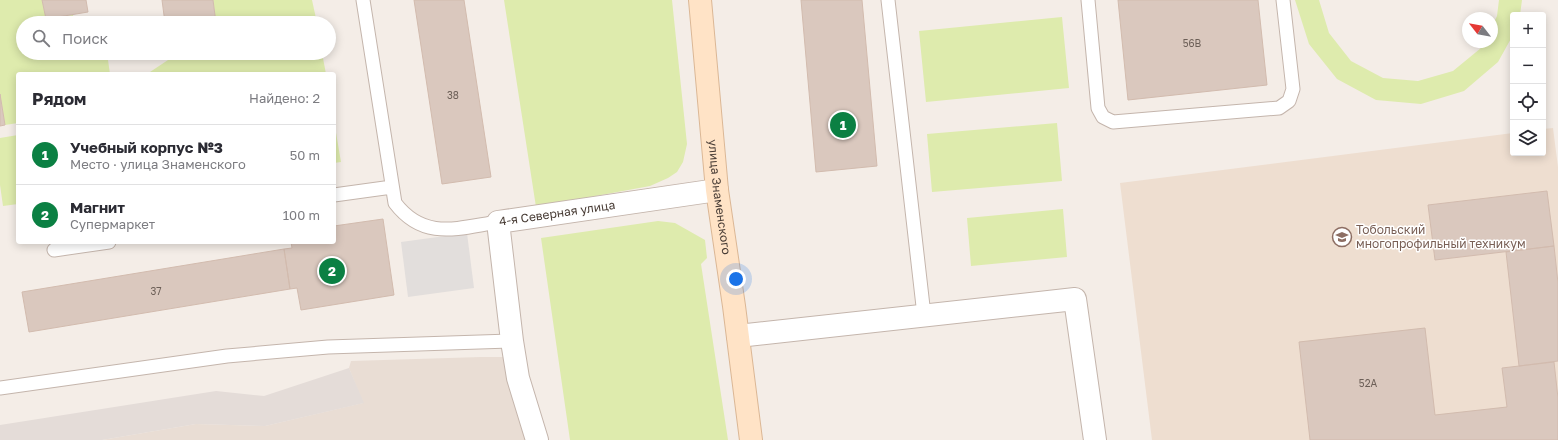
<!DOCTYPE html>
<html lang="ru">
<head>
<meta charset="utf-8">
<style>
	:root { --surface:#fff; --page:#f7f7f7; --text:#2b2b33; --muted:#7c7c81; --line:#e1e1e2; --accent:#0b8043 }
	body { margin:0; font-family:"Golos Text",sans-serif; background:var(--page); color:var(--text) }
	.controls { position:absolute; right:12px; top:12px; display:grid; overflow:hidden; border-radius:4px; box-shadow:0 2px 10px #0003 }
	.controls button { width:36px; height:36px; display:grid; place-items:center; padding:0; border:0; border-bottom:1px solid var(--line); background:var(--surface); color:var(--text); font:20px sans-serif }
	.compass { position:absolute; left:1462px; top:12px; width:36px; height:36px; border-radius:50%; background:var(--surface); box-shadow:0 2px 10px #0003; rotate:301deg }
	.you { position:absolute; left:736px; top:279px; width:14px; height:14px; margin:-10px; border:3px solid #fff; border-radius:50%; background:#1a73e8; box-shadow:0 0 0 6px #1a73e833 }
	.badge { display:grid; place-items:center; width:26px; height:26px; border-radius:50%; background:var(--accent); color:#fff; font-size:13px; font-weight:700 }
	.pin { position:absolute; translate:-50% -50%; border:2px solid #fff; box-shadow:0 1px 4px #0006 }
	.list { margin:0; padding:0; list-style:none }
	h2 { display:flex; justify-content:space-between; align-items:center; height:52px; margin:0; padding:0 16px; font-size:17px }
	h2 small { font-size:13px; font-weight:400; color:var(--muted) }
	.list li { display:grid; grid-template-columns:26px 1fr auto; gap:12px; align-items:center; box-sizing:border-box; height:60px; padding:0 16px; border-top:1px solid var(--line) }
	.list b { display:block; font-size:15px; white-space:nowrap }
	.list p { margin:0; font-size:13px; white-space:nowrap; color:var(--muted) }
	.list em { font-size:13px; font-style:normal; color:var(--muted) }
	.icon { flex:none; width:22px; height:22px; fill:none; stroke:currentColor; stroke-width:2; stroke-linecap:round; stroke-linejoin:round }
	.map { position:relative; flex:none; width:1558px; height:440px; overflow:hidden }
	.search { position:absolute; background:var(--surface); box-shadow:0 2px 10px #0003; left:16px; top:16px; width:320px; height:44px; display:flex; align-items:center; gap:10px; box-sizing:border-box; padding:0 14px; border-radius:22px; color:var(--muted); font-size:15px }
	.panel { position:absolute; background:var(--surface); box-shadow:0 2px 10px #0003; left:16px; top:72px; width:320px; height:172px; border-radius:4px }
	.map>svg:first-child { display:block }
	.residential { fill:#e9ddd4 }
	.industrial { fill:#e4dcd8 }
	.education { fill:#eeded0 }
	.green { fill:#deebad }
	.parking { fill:#e2dedc }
	.building { fill:#dac8be; stroke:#d2bbae }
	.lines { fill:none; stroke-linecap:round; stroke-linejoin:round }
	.lane-casing { stroke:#c4b5ac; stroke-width:15 }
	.street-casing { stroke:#c4b5ac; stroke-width:24 }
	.secondary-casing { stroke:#dbb795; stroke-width:24 }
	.lane { stroke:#fff; stroke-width:13 }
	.street { stroke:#fff; stroke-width:22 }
	.secondary { stroke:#ffe3c6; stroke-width:22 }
	.labels { text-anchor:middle; stroke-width:3; stroke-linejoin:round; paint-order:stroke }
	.number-label { font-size:10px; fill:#6c5f57 }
	.street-label { font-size:12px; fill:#483c35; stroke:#fff }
	.education-label { font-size:12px; fill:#785e54; stroke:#fff; text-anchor:start }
</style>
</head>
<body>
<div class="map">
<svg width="1558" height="440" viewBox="0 0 1558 440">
	<rect width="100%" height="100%" fill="#f4ede7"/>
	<path class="residential" d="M 481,357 L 504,357 L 527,440 L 102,440 L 196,424 L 265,426 L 363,403 L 349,368 L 351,361 Z"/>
	<path class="industrial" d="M 349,368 L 364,403 L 265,426 L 196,424 L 102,440 L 0,440 L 0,425 L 216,391 L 264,396 Z"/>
	<path class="education" d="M 1553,128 L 1558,167 L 1558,440 L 1152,440 L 1120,183 L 1513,133 L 1513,153 L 1543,153 L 1543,129 Z"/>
	<path class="green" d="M 0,0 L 42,0 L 46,19 L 73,15 L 74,23 L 23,23 L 23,53 L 107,53 L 110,74 L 18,74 L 18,123 L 5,125 L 0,94 Z
		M 213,0 L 312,0 L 317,23 L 216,23 Z
		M 504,0 L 672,0 L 687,144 L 683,162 L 677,172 L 668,178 L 650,186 L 536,207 Z
		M 1295,0 L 1319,0 L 1329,33 L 1351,61 L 1383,78 L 1418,81 L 1453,71 L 1481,48 L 1484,42 L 1492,42 L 1492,26 L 1497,16 L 1499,0 L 1522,0 L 1520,15 L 1513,15 L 1513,35 L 1498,62 L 1464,91 L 1421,104 L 1376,100 L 1337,79 L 1309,44 Z
		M 1062,17 L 1069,88 L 926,102 L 919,31 Z
		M 205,53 L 322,53 L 326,74 L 147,74 L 171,58 Z
		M 334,121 L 341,162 L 334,163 Z
		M 1057,123 L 1062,181 L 932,192 L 927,134 Z
		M 18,135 L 18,204 L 3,206 L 0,185 L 0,138 Z
		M 1063,209 L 1067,257 L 971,266 L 967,218 Z
		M 658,221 L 675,223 L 705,240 L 707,258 L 701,264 L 728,440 L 570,440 L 541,238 Z"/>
	<path class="parking" d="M 467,233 L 474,288 L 408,297 L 401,242 Z"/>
	<path class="building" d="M 42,0 L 86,0 L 88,12 L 46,19 Z
		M 162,0 L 213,0 L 216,23 L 165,23 Z
		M 414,0 L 464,0 L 491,177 L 442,184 Z
		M 801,0 L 862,0 L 877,166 L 816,172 Z
		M 1118,0 L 1258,0 L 1267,85 L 1128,100 Z
		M 170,53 L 205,53 L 171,58 Z
		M 0,94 L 5,125 L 0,126 Z
		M 1547,191 L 1554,246 L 1435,260 L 1428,205 Z
		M 383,219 L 394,295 L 301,310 L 297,288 L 290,289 L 284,249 L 292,248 L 291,242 L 334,242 L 334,226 Z
		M 1554,246 L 1558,283 L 1558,361 L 1519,366 L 1506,252 Z
		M 284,249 L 290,289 L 29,332 L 22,292 Z
		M 1425,328 L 1435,415 L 1507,407 L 1502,368 L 1554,362 L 1558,398 L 1558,440 L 1310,440 L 1299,342 Z"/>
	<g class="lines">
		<defs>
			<path id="lane" d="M 363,0 L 395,203 C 424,241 458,228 498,222
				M 888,0 L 924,315
				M 1088,0 L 1098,108 L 1103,117 L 1113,122 L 1279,108 L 1289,101 L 1293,89 L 1283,0
				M 334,195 L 392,187
				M 54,250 L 109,242
				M 0,388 L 227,356 L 328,347 L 512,341"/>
			<g id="street">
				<path d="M 738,336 L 1075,299 L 1095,440"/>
				<path id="s1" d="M 537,440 L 518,378 L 512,341 L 498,222 L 717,190"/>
			</g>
			<g id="secondary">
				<path id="s2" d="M 700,0 L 717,190 L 734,306 L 751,440"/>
			</g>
		</defs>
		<use href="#lane" class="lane-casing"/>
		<use href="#street" class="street-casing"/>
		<use href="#secondary" class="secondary-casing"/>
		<use href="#lane" class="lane"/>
		<use href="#street" class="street"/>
		<use href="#secondary" class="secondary"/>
	</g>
	<defs>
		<symbol id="university-ring" viewBox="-11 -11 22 22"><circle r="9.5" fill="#fff" stroke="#8d6e63" stroke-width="1.5"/><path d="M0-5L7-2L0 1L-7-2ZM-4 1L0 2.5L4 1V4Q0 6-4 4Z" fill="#8d6e63"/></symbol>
	</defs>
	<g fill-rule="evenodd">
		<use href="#university-ring" x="1331" y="226" width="22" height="22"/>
	</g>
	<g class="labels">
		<g class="number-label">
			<text x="1192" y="47">56В</text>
			<text x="453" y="99">38</text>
			<text x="156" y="295">37</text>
			<text x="1368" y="387">52А</text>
		</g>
		<g class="street-label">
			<text dy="4" stroke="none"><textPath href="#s2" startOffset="198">улица Знаменского</textPath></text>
			<text dy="4" stroke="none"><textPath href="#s1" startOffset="282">4-я Северная улица</textPath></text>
		</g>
		<g class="education-label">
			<text x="1356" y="234">Тобольский<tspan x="1356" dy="14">многопрофильный техникум</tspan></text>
		</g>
	</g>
</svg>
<div class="controls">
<button>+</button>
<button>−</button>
<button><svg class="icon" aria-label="locate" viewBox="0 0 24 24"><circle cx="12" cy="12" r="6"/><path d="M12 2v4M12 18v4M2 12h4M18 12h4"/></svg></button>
<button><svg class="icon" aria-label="layers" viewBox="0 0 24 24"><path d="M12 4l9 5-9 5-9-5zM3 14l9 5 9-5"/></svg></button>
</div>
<svg class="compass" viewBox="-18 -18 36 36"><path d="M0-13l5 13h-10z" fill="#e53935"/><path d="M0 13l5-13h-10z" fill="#7c7c81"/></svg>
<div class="you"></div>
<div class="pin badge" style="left:843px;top:125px">1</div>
<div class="pin badge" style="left:332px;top:271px">2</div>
<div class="search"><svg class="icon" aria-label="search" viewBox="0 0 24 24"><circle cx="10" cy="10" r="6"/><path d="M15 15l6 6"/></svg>Поиск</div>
<section class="panel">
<h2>Рядом<small>Найдено: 2</small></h2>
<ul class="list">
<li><span class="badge">1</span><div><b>Учебный корпус №3</b><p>Место · улица Знаменского</p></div><em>50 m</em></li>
<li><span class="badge">2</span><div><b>Магнит</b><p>Супермаркет</p></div><em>100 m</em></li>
</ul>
</section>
</div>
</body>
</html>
